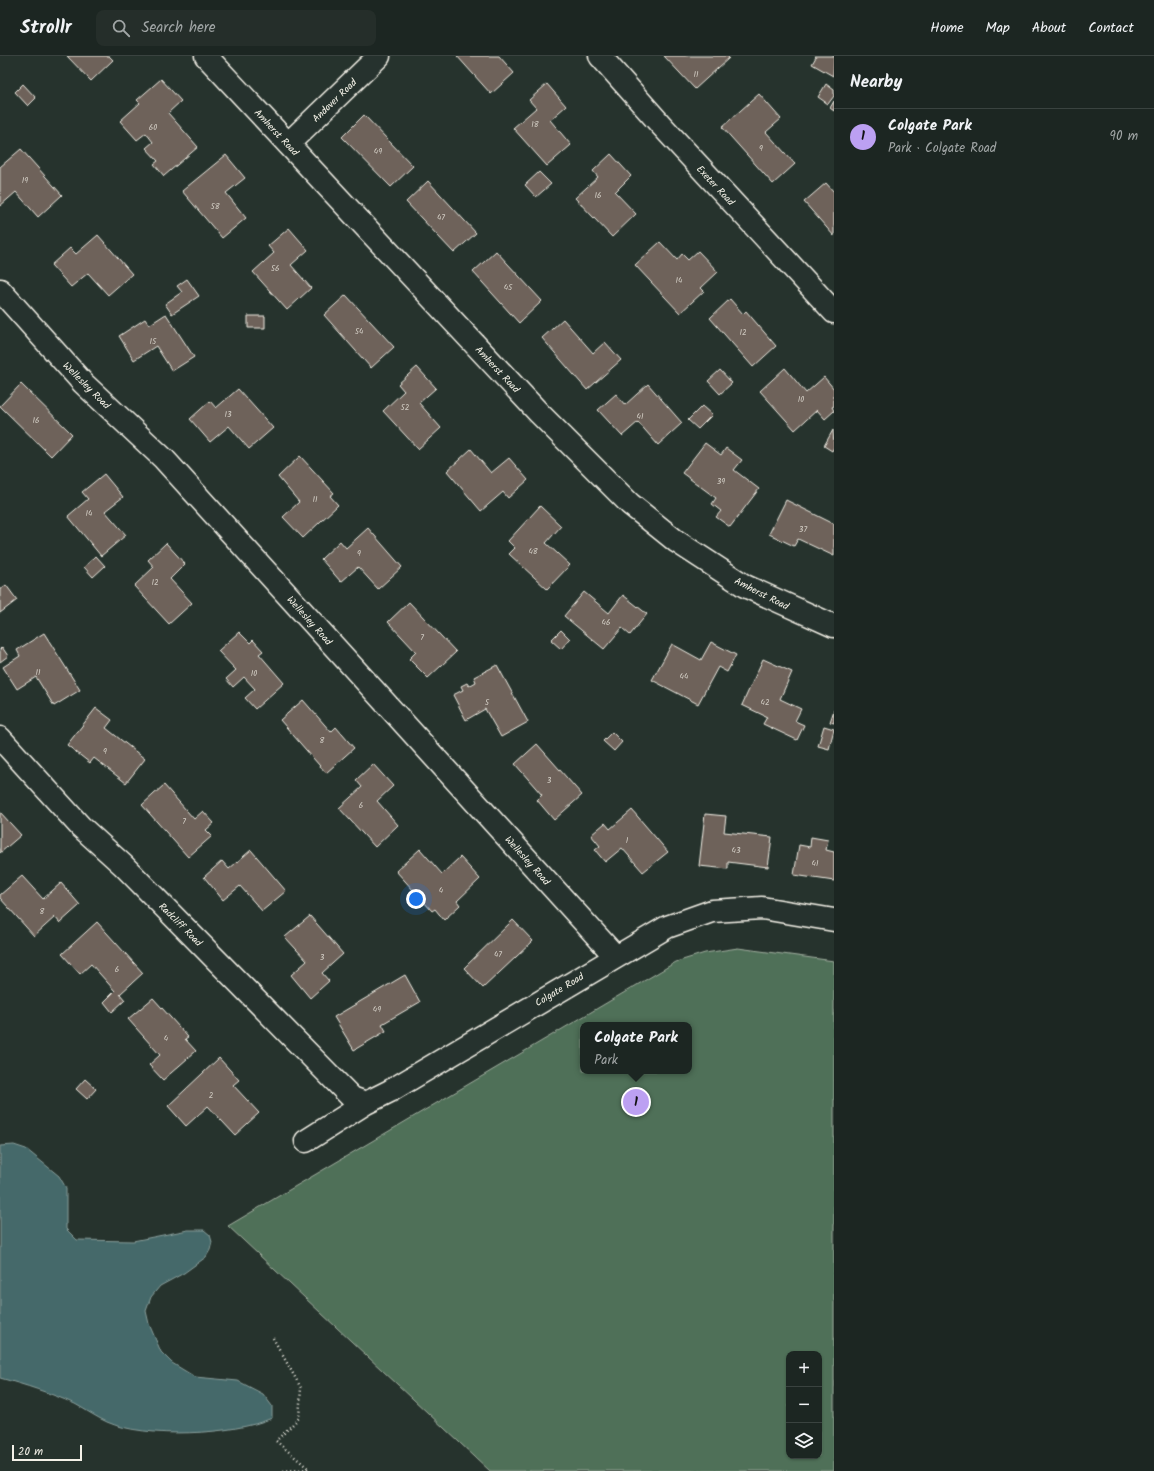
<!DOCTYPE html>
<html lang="en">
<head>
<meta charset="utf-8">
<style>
	:root { --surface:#1c2622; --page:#252e2a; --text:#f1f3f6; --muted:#a0a5a5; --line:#3a4340; --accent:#bca0f2 }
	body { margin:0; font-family:Kalam,sans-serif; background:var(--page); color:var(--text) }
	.controls { position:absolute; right:12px; bottom:12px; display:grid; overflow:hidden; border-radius:8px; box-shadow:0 1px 3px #0004 }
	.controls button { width:36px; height:36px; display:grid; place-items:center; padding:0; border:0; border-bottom:1px solid var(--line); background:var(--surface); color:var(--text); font:20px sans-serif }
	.scale { position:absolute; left:12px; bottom:10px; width:70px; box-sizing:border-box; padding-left:4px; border:2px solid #f4f1e8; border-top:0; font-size:11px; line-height:14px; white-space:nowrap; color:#f4f1e8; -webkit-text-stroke:3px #26332d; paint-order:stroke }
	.you { position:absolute; left:416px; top:843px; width:14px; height:14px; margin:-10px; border:3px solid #fff; border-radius:50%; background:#1a73e8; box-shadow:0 0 0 6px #1a73e833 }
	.badge { display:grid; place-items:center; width:26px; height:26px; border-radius:50%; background:var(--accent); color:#111; font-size:13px; font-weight:700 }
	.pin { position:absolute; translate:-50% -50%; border:2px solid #fff; box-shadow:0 1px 4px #0006 }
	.popup { position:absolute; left:580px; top:966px; width:112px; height:52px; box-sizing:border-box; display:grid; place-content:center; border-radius:8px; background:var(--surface); filter:drop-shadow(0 1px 3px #0005); font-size:13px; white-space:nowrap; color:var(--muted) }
	.popup b { font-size:15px; color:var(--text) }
	.popup::after { content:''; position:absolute; left:50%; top:100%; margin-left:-8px; border:8px solid transparent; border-top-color:var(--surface) }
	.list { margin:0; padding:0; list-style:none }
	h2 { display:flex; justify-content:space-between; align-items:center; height:52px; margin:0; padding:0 16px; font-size:17px }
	h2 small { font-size:13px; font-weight:400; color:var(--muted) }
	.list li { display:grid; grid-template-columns:26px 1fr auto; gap:12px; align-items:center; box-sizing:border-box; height:56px; padding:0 16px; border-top:1px solid var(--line) }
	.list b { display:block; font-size:15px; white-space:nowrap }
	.list p { margin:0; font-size:13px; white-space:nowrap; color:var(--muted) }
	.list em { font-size:13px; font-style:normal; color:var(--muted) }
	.icon { flex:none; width:22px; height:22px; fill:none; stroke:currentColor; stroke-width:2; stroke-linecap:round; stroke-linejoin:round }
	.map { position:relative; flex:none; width:834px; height:1415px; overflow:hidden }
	header { display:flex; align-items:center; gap:24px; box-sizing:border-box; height:56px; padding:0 20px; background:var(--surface); border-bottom:1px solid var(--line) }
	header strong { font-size:19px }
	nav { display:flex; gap:22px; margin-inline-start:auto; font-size:14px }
	.search { width:280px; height:36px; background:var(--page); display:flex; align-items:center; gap:10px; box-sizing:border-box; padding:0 14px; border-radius:8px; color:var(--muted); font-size:15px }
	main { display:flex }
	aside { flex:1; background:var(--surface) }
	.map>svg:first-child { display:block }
	.green { fill:#4f6f59; stroke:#a2b0a0; fill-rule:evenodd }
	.water { fill:#44696a; stroke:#8a9f9c }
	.building { fill:#6e625a; stroke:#f4f1e8 }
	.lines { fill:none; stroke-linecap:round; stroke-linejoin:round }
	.minor-casing { stroke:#f4f1e8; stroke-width:25 }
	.path { stroke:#f4f1e8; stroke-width:2.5; stroke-dasharray:1 3; stroke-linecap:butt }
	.minor { stroke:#26332d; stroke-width:22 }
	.labels { text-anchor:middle; stroke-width:3; stroke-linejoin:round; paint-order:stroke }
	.number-label { font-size:8px; fill:#d2cdc4 }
	.street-label { font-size:10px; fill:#f4f1e8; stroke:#26332d }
</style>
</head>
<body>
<header>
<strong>Strollr</strong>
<div class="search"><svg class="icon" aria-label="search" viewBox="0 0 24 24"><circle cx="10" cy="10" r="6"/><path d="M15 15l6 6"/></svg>Search here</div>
<nav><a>Home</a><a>Map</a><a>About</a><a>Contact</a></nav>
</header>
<main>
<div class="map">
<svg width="834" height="1415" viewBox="0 0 834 1415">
	<rect width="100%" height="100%" fill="#26332d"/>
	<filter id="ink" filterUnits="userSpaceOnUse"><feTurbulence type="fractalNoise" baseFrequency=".025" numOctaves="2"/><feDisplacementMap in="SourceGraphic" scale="8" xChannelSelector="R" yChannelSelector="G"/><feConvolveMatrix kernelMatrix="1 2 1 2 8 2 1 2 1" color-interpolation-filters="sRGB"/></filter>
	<g filter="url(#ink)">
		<path class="green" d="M 738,892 L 834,905 L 834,1415 L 490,1415 L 228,1170 L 676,906 L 705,897 ZM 583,969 L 689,969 L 689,1015 L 583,1015 ZM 789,1298 L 819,1298 L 819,1400 L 789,1400 Z"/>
		<path class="water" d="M 14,1089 L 26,1093 L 59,1120 L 66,1132 L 66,1173 L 77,1184 L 133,1185 L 188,1174 L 204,1174 L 210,1179 L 212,1186 L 210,1194 L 206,1201 L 184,1217 L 160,1230 L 151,1241 L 146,1255 L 149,1268 L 161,1296 L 172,1307 L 195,1321 L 238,1325 L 263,1338 L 272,1350 L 272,1362 C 234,1379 145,1383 107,1366 C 96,1361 86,1354 75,1348 C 50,1337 26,1329 0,1322 L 0,1090 Z"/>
		<path class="building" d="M 67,0 L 109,0 L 113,4 L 91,25 Z
			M 457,0 L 499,0 L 514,17 L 491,38 Z
			M 664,0 L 727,0 L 729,2 L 695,33 Z
			M 815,0 L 834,0 L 833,20 L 812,8 L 816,1 Z
			M 161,23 L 181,45 L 168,57 L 198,91 L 164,120 L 154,108 L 158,105 L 146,92 L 153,86 L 146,77 L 137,84 L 120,65 L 140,47 L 137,44 Z
			M 23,28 L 36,42 L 28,50 L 15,36 Z
			M 547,28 L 566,50 L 550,64 L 571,89 L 547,110 L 513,72 L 536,52 L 529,44 Z
			M 826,28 L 834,34 L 834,40 L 828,48 L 818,41 Z
			M 759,38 L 781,63 L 766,76 L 795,108 L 773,128 L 722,71 Z
			M 834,45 L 834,55 L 830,52 Z
			M 364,59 L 413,110 L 391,131 L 342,81 Z
			M 21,93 L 62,139 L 38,161 L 16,136 L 0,150 L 0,111 Z
			M 611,98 L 631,120 L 615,136 L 636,158 L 612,181 L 575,142 L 598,121 L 593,115 Z
			M 226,99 L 245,122 L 226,137 L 246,162 L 222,182 L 182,135 Z
			M 539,116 L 551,128 L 536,141 L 525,129 Z
			M 428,125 L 476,177 L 454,197 L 406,146 Z
			M 826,127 L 834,136 L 834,180 L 804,146 Z
			M 289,172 L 308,194 L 291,209 L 311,232 L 287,254 L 253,216 L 274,197 L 268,190 Z
			M 98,179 L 132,218 L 108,239 L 88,217 L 71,231 L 51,209 L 70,192 L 76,198 Z
			M 660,186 L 677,204 L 682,198 L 688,204 L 698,195 L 718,216 L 701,232 L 704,235 L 680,257 L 635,209 Z
			M 496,195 L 542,245 L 519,267 L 473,216 Z
			M 187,223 L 199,240 L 172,258 L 165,248 L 182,236 L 177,230 Z
			M 346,239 L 394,291 L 371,312 L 324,259 Z
			M 730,243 L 743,258 L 746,255 L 776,290 L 753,311 L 710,262 Z
			M 166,258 L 194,301 L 172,315 L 156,290 L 134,304 L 119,280 L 145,263 L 149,269 Z
			M 248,260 L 265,260 L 265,272 L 248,272 Z
			M 563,263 L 593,297 L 605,286 L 621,304 L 587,334 L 542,282 Z
			M 417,311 L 436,332 L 419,347 L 441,372 L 418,393 L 383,355 L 404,335 L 398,328 Z
			M 785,312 L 806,337 L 824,321 L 834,333 L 834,350 L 832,351 L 834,355 L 825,363 L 817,354 L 795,374 L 760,335 Z
			M 720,314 L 732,327 L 720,338 L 708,325 Z
			M 21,328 L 72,378 L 51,400 L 0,350 Z
			M 648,328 L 682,367 L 658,389 L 638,366 L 622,380 L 598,354 L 616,338 L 625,349 Z
			M 238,333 L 273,372 L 249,393 L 229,370 L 210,386 L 190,363 L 210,345 L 216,352 Z
			M 702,350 L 712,359 L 698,373 L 688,364 Z
			M 833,374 L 834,391 L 832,395 L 824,390 Z
			M 705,387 L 721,399 L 726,392 L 742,404 L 734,414 L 759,433 L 730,471 L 716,461 L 721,455 L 712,448 L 716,442 L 682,417 Z
			M 471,393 L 491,417 L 509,402 L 528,424 L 508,442 L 503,436 L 481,455 L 447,415 Z
			M 300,400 L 334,437 L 330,440 L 338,449 L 303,482 L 283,461 L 299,446 L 278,421 Z
			M 104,418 L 123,441 L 105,455 L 126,479 L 101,500 L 68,460 L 88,443 L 82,436 Z
			M 786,444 L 834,468 L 834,500 L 798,483 L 794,490 L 769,478 Z
			M 540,450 L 561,470 L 546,487 L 570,509 L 547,533 L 509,498 L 515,492 L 508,485 Z
			M 368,472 L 402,511 L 378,533 L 358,511 L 341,526 L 321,503 L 340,485 L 346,492 Z
			M 166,487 L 185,508 L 170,523 L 192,547 L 169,568 L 134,530 L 154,511 L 148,504 Z
			M 96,500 L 105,510 L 93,521 L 84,511 Z
			M 6,529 L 17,544 L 0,557 L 0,534 Z
			M 584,536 L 609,557 L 623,539 L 647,558 L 630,579 L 622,572 L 604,593 L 564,560 Z
			M 409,546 L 456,596 L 428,622 L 409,603 L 416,596 L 388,566 Z
			M 561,574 L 570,583 L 561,593 L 551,584 Z
			M 239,576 L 250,587 L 253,584 L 263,595 L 259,598 L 284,627 L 255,653 L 245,642 L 255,633 L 244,621 L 233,631 L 226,623 L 236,614 L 218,595 Z
			M 44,577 L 80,634 L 54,650 L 36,621 L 17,633 L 3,611 L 20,600 L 17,594 Z
			M 711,586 L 736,599 L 727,616 L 718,611 L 698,648 L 652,624 L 672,588 L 701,604 Z
			M 2,591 L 8,600 L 0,606 L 0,593 Z
			M 763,603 L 792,616 L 780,643 L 801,653 L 795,665 L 804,669 L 797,684 L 763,668 L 767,661 L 742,649 Z
			M 497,609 L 528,666 L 501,681 L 485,653 L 466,664 L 453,639 L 463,634 L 461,630 L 467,627 L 469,630 L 476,626 L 474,621 Z
			M 303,644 L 331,676 L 336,671 L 354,692 L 326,717 L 280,664 Z
			M 96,652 L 112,664 L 106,672 L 145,703 L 126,727 L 94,702 L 90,707 L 67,689 Z
			M 834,654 L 834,667 L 830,666 Z
			M 824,670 L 834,673 L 829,693 L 818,690 Z
			M 612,676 L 622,686 L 614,695 L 603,685 Z
			M 537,688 L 582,739 L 554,764 L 537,744 L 542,739 L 515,708 Z
			M 373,708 L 393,730 L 377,745 L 398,769 L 375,791 L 339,752 L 362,731 L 356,724 Z
			M 164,729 L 194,763 L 203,755 L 214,767 L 206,774 L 212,780 L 188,801 L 142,749 Z
			M 632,754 L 668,796 L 643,816 L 622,792 L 605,806 L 595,794 L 600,790 L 591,779 L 605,767 L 610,773 Z
			M 0,756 L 21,779 L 0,797 Z
			M 705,758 L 726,760 L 724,776 L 772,781 L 768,811 L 728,806 L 728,813 L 699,810 Z
			M 811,781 L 828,784 L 826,794 L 834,796 L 834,825 L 794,819 L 799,789 L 810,791 Z
			M 420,793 L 442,818 L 460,801 L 480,823 L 457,845 L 460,849 L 444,864 L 435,853 L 432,855 L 396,815 Z
			M 251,794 L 286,835 L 262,855 L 240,830 L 223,844 L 204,821 L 222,805 L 229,813 Z
			M 22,820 L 43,843 L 61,827 L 80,849 L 60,867 L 55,861 L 34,880 L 0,842 L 0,839 Z
			M 310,860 L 343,898 L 322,917 L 329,925 L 310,942 L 291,919 L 307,905 L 285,881 Z
			M 513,864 L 533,885 L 483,932 L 464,912 Z
			M 97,866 L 143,917 L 120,938 L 125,944 L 112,956 L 104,946 L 115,935 L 91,908 L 80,918 L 62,898 Z
			M 405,919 L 420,946 L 382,968 L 386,975 L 354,994 L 334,961 Z
			M 153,942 L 188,981 L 185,983 L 196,995 L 163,1024 L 149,1009 L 160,999 L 128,963 Z
			M 219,1002 L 239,1024 L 233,1029 L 259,1057 L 235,1079 L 208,1050 L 186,1070 L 168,1050 Z
			M 85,1023 L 96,1033 L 87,1043 L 76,1033 Z"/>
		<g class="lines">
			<defs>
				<path id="minor" d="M 206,0 L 539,357 L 630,448 L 676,485 L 745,530 L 834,570
					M 600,0 L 662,70 L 834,256
					M 288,88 L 379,0
					M 0,234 L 83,327 L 164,403 L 615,900
					M 0,682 L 80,770 L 123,809 L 352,1042 L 366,1047
					M 306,1085 L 366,1047 L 390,1035 L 667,871 L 712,855 L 762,852 L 834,864"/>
			</defs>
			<use href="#minor" class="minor-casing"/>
			<path class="path" d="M 273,1282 L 301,1332 L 299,1362 L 276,1385 L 309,1413 L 282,1415"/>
			<use href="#minor" class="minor"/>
		</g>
	</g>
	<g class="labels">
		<g class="number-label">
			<text x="696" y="21">11</text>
			<text x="535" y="71">18</text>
			<text x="153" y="74">60</text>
			<text x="761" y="95">9</text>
			<text x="378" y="98">49</text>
			<text x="25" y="127">19</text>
			<text x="598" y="142">16</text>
			<text x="215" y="153">58</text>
			<text x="441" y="164">47</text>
			<text x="275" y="215">56</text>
			<text x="679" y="227">14</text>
			<text x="508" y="234">45</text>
			<text x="359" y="278">54</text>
			<text x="743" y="279">12</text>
			<text x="153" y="288">15</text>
			<text x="801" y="346">10</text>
			<text x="405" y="354">52</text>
			<text x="228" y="361">13</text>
			<text x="640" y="363">41</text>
			<text x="36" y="367">16</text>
			<text x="721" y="428">39</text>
			<text x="315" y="446">11</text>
			<text x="89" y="460">14</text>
			<text x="803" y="476">37</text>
			<text x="533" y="498">48</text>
			<text x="359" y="500">9</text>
			<text x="155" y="529">12</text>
			<text x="606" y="569">46</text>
			<text x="422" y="584">7</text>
			<text x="38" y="619">11</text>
			<text x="254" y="620">10</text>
			<text x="684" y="623">44</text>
			<text x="487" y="649">5</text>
			<text x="765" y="649">42</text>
			<text x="322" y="687">8</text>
			<text x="105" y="698">9</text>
			<text x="549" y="727">3</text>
			<text x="361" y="752">6</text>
			<text x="184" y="768">7</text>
			<text x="627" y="787">1</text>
			<text x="736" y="797">43</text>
			<text x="815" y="810">41</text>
			<text x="441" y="837">4</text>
			<text x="42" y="858">8</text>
			<text x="498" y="901">47</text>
			<text x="322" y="904">3</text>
			<text x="117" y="916">6</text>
			<text x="377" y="956">49</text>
			<text x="166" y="985">4</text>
			<text x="211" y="1042">2</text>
		</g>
		<g class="street-label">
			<text transform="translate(334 44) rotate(-44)" y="4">Andover Road</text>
			<text transform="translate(277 76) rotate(47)" y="4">Amherst Road</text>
			<text transform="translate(716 129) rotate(47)" y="4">Exeter Road</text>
			<text transform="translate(498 313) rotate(47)" y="4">Amherst Road</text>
			<text transform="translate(87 329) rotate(45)" y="4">Wellesley Road</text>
			<text transform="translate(762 537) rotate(27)" y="4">Amherst Road</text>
			<text transform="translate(310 564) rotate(48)" y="4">Wellesley Road</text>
			<text transform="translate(528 804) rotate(48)" y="4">Wellesley Road</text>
			<text transform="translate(181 868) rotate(45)" y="4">Radcliff Road</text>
			<text transform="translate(559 933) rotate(-31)" y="4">Colgate Road</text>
		</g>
	</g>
</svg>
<div class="controls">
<button>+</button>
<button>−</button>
<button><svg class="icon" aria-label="layers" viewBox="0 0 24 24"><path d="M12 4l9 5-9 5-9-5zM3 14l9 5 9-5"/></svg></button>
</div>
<div class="scale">20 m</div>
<div class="you"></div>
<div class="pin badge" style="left:636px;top:1046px">1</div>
<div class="popup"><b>Colgate Park</b>Park</div>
</div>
<aside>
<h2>Nearby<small></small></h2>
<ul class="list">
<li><span class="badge">1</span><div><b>Colgate Park</b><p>Park · Colgate Road</p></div><em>90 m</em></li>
</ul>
</aside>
</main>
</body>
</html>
